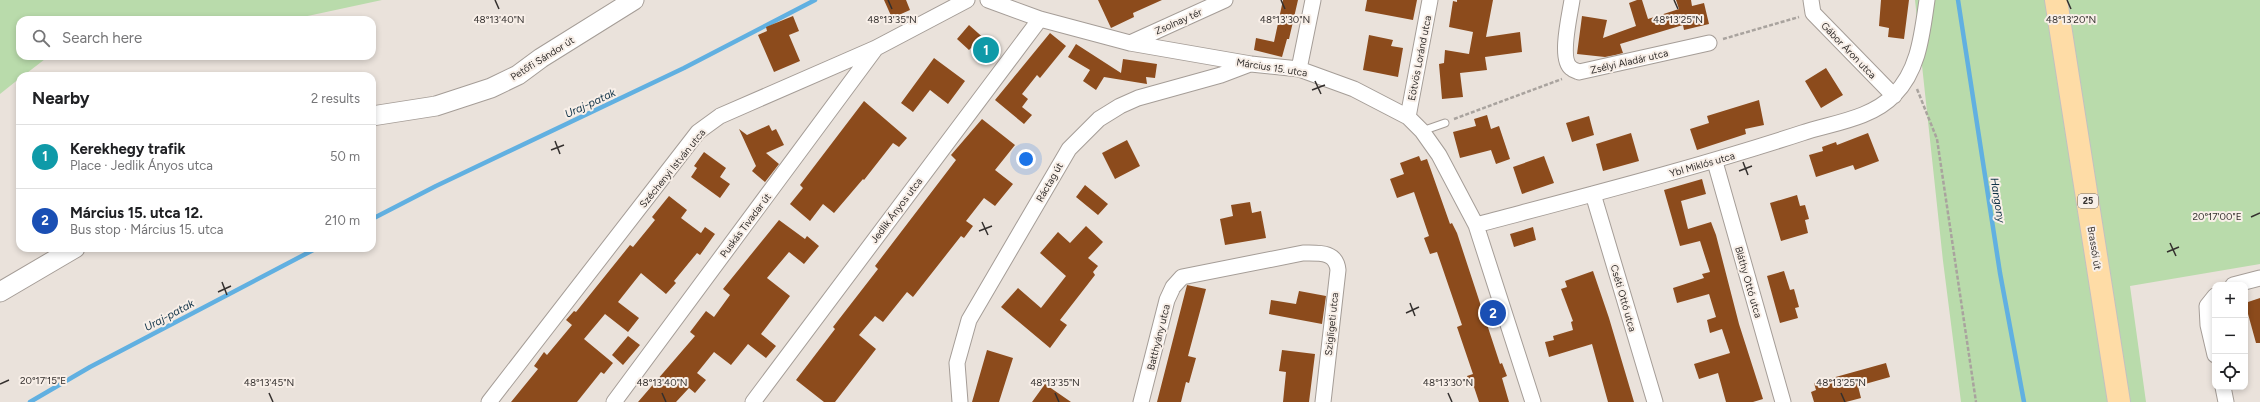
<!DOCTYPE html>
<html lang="en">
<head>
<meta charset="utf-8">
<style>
	:root { --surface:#fff; --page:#f6f6f6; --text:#202124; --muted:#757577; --line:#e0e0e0; --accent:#2563eb }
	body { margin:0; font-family:Figtree,sans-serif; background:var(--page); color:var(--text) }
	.controls { position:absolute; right:12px; bottom:12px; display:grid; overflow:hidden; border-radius:8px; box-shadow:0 2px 6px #0003 }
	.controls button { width:36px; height:36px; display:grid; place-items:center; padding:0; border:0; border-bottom:1px solid var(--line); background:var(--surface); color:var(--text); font:20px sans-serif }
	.you { position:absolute; left:1026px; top:159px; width:14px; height:14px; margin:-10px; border:3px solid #fff; border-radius:50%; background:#1a73e8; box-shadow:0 0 0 6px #1a73e833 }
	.badge { display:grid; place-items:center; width:26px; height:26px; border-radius:50%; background:var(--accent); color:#fff; font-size:13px; font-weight:700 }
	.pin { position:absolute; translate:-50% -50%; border:2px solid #fff; box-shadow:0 1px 4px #0006 }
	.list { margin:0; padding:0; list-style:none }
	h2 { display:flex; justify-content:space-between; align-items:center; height:52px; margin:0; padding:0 16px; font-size:17px }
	h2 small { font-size:13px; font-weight:400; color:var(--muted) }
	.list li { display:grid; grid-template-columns:26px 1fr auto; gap:12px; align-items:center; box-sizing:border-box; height:64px; padding:0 16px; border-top:1px solid var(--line) }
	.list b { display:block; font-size:15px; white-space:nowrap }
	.list p { margin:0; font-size:13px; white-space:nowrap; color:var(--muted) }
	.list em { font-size:13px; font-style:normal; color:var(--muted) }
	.icon { flex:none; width:22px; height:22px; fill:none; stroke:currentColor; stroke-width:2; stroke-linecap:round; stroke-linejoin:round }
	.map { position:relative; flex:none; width:2260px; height:402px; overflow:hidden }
	.search { position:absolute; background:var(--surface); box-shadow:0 2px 6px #0003; left:16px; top:16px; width:360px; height:44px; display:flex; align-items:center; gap:10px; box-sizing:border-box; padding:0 14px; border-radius:12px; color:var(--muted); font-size:15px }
	.panel { position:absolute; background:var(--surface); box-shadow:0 2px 6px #0003; left:16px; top:72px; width:360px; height:180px; border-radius:12px }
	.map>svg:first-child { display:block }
	.green { fill:#b9dbab }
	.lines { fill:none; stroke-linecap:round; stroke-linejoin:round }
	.stream { stroke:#61b0e1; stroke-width:4.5 }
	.building { fill:#8c4b1c }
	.service-casing { stroke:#a59d97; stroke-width:9 }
	.minor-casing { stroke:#a59d97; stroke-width:17 }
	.tertiary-casing { stroke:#a59d97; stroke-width:21 }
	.primary-casing { stroke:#c2c1c0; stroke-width:24 }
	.path { stroke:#a9a39e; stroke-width:2.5; stroke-dasharray:4 2; stroke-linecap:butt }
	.service { stroke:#fff; stroke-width:7 }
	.minor { stroke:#fff; stroke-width:15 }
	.tertiary { stroke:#fff; stroke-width:19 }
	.primary { stroke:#fedca6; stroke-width:22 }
	.ticks { fill:none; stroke:#34302e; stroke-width:1.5 }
	.labels { text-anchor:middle; stroke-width:4; stroke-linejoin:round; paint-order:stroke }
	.shield { fill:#f8efe8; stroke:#6f6966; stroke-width:1 }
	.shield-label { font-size:9px; font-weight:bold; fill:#34302e }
	.street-label { font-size:10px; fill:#34302e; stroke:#f8efe8 }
	.water-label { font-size:11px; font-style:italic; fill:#123449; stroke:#f8efe8 }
	.ticks-label { font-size:10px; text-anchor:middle; fill:#34302e; stroke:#f8efe8; stroke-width:4; stroke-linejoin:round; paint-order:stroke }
</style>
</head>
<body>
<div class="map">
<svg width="2260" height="402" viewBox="0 0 2260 402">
	<rect width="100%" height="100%" fill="#eae2db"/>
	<path class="green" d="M 0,0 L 382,0 L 289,20 L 20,20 L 20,56 L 49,56 L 23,76 L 20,76 L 20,78 L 0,94 Z
		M 1915,0 L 2260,0 L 2260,264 L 2130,286 L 2146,402 L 1961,402 L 1943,261 Z"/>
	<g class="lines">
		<path class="stream" d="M 1958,0 L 2000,273 L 2024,402
			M 372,219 L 436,186 L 684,68 L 815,0
			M 30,402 L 90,367 L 317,248"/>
	</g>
	<path class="building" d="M 884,0 L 906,0 L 910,10 L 892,18 Z
		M 1098,0 L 1162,0 L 1133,13 L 1134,17 L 1111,28 Z
		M 1283,0 L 1298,0 L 1289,39 L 1287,39 L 1282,57 L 1254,50 L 1256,38 L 1274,42 Z
		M 1367,0 L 1417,0 L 1413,20 L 1365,11 Z
		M 1457,0 L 1493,0 L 1486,37 L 1520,32 L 1522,52 L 1485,57 L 1487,70 L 1460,73 L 1463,97 L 1442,99 L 1439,64 L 1444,63 L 1445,50 L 1469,54 L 1473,32 L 1449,27 L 1453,1 L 1457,2 Z
		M 1637,0 L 1642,0 L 1648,19 L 1679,9 L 1676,0 L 1691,0 L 1692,6 L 1704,3 L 1709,24 L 1684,30 L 1683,25 L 1620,44 L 1623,53 L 1615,55 L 1605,57 L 1577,54 L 1582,16 L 1607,20 L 1603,38 L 1636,26 L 1629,3 Z
		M 1881,0 L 1909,0 L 1904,39 L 1888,37 L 1889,28 L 1879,26 Z
		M 793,16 L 799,31 L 789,35 L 800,61 L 774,72 L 758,35 L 767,31 L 766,27 Z
		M 969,25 L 996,49 L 986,60 L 971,48 L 969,50 L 957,39 Z
		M 1050,33 L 1066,46 L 1040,78 L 1037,75 L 1022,94 L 1028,99 L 1022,107 L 1032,115 L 1024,124 L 995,100 Z
		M 1369,35 L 1393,40 L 1391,46 L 1403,48 L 1398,77 L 1363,70 Z
		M 1076,44 L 1121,73 L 1123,59 L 1157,64 L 1155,78 L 1146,77 L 1147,84 L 1104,77 L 1096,90 L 1083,81 L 1090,70 L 1068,57 Z
		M 934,58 L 965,81 L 948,104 L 930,90 L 913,112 L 901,103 Z
		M 1826,68 L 1843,95 L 1821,108 L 1805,81 Z
		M 1759,100 L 1764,125 L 1745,129 L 1746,134 L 1697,150 L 1690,129 L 1709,123 L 1707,116 Z
		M 864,101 L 907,138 L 899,147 L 893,143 L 864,180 L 863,179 L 834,213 L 823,204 L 810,221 L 790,204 L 803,188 L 800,185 Z
		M 1487,115 L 1491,129 L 1499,126 L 1510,159 L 1496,164 L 1491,150 L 1460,158 L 1453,132 L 1476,126 L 1474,119 Z
		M 1589,116 L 1594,135 L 1572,142 L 1566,123 Z
		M 982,119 L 1015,145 L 995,170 L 1013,184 L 995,206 L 984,198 L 966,221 L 973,226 L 964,238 L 961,236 L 913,297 L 907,292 L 883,322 L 875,316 L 859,335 L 876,349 L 835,402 L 824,402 L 796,380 L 835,329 L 833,327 L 878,269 L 875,266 L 956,160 L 951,155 Z
		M 769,125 L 772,131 L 776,129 L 784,145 L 766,153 L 779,164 L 765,182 L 752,171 L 756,166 L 739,129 L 747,135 Z
		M 1631,133 L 1639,161 L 1603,171 L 1596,144 Z
		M 1868,133 L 1879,161 L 1855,170 L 1853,165 L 1816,177 L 1809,155 L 1823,151 L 1822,147 L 1836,142 L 1837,145 Z
		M 1127,140 L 1140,166 L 1115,179 L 1102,153 Z
		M 704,152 L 726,168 L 720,177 L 730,184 L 720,198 L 691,177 L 697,168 L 694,166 Z
		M 1419,156 L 1421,161 L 1427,159 L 1450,224 L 1452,223 L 1457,233 L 1500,364 L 1502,363 L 1507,376 L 1502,378 L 1509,402 L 1479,402 L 1474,387 L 1472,388 L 1467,376 L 1473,374 L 1457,327 L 1462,325 L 1437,252 L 1430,254 L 1424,238 L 1429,236 L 1414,192 L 1397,198 L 1390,179 L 1404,174 L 1400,163 Z
		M 1544,156 L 1554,183 L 1522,194 L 1513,167 Z
		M 1702,179 L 1706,194 L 1681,201 L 1688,229 L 1711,222 L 1716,235 L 1739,324 L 1763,399 L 1753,402 L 1726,402 L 1718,373 L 1699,379 L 1694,364 L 1730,353 L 1722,329 L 1710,333 L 1707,320 L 1716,317 L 1709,294 L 1677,303 L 1673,288 L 1704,278 L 1702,274 L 1710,272 L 1700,241 L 1680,246 L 1664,190 Z
		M 1085,185 L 1108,204 L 1098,215 L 1076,197 Z
		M 1797,195 L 1800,206 L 1805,205 L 1809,219 L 1805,220 L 1808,233 L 1781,241 L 1770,203 Z
		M 669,196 L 687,210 L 681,218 L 701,233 L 705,227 L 715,234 L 700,255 L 697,253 L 674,281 L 676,283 L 666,294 L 641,273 L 618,302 L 639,318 L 628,332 L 605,314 L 584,339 L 613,363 L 604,374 L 601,372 L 577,402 L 511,402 L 538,369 L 534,366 L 544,352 L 547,355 L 572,325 L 566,320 L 574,311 L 576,312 L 630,245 L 633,247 L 655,220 L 652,217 Z
		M 1250,202 L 1252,213 L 1261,211 L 1266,238 L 1225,245 L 1220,219 L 1233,216 L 1231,205 Z
		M 779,220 L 805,239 L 807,236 L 819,246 L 804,264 L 789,252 L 767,278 L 790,296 L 761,334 L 776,346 L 766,358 L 748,344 L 731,365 L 714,352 L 697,373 L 706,380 L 695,393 L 689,388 L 676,402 L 638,402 L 695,336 L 690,332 L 706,311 L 714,317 L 730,295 L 723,289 Z
		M 1086,226 L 1103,242 L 1088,258 L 1098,266 L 1093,272 L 1095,275 L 1060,320 L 1067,325 L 1050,348 L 1001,307 L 1018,288 L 1041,308 L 1066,276 L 1040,253 L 1058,232 L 1070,243 Z
		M 1533,227 L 1536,240 L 1514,247 L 1510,234 Z
		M 1593,271 L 1609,318 L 1634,402 L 1608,402 L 1592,344 L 1549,357 L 1545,342 L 1554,340 L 1553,336 L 1573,330 L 1571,322 L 1573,321 L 1561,289 L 1567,287 L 1565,281 Z
		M 1784,271 L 1790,290 L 1794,289 L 1799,307 L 1795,308 L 1798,318 L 1780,323 L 1767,276 Z
		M 1187,285 L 1206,289 L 1188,356 L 1196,358 L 1189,383 L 1186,382 L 1181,402 L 1157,402 Z
		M 1299,291 L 1326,296 L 1322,324 L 1269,314 L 1271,300 L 1296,304 Z
		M 2260,298 L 2260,343 L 2256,343 L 2245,303 Z
		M 628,336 L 640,345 L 623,365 L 612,355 Z
		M 987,350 L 1013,358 L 999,402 L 972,402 Z
		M 1282,350 L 1315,354 L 1309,402 L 1283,402 L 1286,372 L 1279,371 Z
		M 1886,363 L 1890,377 L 1858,386 L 1861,398 L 1846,402 L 1814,402 L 1811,392 L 1816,390 L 1814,383 Z
		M 1045,384 L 1071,402 L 1032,402 Z"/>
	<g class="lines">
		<defs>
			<path id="service" d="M 1422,131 L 1445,123"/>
			<path id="minor" d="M 988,0 L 1040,19 L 1130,43 L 1251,64 L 1299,69 L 1354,89 L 1408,117 L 1422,131 L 1439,155 L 1476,225 L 1533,402
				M 1572,0 C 1570,14 1559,59 1571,68 C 1573,70 1577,71 1579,72 L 1709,43
				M 1811,0 L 1813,13 L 1894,96
				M 1130,43 L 1225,0
				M 1299,69 L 1313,0
				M 1408,117 L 1430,0
				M 1715,162 L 1783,402
				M 1593,194 L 1655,402
				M 1476,225 C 1585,196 1695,168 1802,133 C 1832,123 1871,119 1894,95 C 1919,70 1922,34 1927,0
				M 2233,285 L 2260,278
				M 2215,296 L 2207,306 L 2208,325 L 2215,355
				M 2223,387 L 2226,402
				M 489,402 L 698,132 L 720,116 L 876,48 L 967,0
				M 614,402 L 876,48
				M 753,402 L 1040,19
				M 960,402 L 957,363 L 969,320 L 1069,149 L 1099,119 L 1120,106 L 1138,98 L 1221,75 L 1250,64
				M 1141,402 L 1167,300 L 1173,287 L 1182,277 L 1303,253 C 1319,253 1336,251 1338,270 L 1323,402"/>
			<path id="tertiary" d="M 372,116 L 436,106 L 491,88 L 518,75 L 541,58 L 634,0
				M 0,292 L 75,248"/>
			<path id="primary" d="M 2056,0 L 2119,402"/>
		</defs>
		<use href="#service" class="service-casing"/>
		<use href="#minor" class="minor-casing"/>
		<use href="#tertiary" class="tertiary-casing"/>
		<use href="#primary" class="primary-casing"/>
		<path class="path" d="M 1723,39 L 1799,17
			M 1917,89 L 1937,139 L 1976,402
			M 1454,119 L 1562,79"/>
		<use href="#service" class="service"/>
		<use href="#minor" class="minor"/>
		<use href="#tertiary" class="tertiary"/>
		<use href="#primary" class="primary"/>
	</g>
	<path class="ticks" d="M 495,0 L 499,9M 888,0 L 892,9M 1281,0 L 1285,9M 1674,0 L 1678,9M 2067,0 L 2071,9M 1315,81 L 1321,94M 1312,90 L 1325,85M 555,141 L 560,154M 551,150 L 564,145M 1743,162 L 1748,175M 1739,171 L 1752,166M 2251,217 L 2260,213M 982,222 L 988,235M 979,231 L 992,226M 2170,243 L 2176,256M 2167,252 L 2179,247M 222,282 L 227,295M 218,292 L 231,286M 1410,303 L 1415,316M 1406,313 L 1419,307M 0,384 L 9,380M 269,393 L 273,402M 662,393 L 666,402M 1055,393 L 1059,402M 1448,393 L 1452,402M 1841,393 L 1845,402"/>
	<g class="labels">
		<rect class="shield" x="2078" y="194" width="20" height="14" rx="3"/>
		<g class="shield-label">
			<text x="2088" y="204">25</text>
		</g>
		<g class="street-label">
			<text transform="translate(1178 21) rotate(-24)" y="4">Zsolnay tér</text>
			<text transform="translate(1849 50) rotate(46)" y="4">Gábor Áron utca</text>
			<text transform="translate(542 58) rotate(-32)" y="4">Petőfi Sándor út</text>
			<text transform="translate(1419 58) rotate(-79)" y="4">Eötvös Loránd utca</text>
			<text transform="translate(1629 61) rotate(-13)" y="4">Zsélyi Aladár utca</text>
			<text transform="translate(1272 67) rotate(9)" y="4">Március 15. utca</text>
			<text transform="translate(1702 164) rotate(-16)" y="4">Ybl Miklós utca</text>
			<text transform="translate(672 168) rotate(-51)" y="4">Széchenyi István utca</text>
			<text transform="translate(1049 182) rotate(-60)" y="4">Ráctag út</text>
			<text transform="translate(896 210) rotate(-53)" y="4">Jedlik Ányos utca</text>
			<text transform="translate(745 225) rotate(-53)" y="4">Puskás Tivadar út</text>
			<text transform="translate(2095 248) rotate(81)" y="4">Brassói út</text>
			<text transform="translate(1749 282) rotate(74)" y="4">Bláthy Ottó utca</text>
			<text transform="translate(1624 298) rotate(74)" y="4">Cséti Ottó utca</text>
			<text transform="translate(1331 324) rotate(-84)" y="4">Szigligeti utca</text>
			<text transform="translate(1158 337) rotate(-76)" y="4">Batthyány utca</text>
		</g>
		<g class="water-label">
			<text transform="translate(590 103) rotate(-25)" y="4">Uraj-patak</text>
			<text transform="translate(1998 200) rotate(81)" y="4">Hangony</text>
			<text transform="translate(169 315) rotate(-28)" y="4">Uraj-patak</text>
		</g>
	</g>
	<g class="ticks-label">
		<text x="499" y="23">48°13'40"N</text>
		<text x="892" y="23">48°13'35"N</text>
		<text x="1285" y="23">48°13'30"N</text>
		<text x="1678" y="23">48°13'25"N</text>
		<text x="2071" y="23">48°13'20"N</text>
		<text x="2217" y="220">20°17'00"E</text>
		<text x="43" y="384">20°17'15"E</text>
		<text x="269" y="386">48°13'45"N</text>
		<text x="662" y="386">48°13'40"N</text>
		<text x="1055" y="386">48°13'35"N</text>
		<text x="1448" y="386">48°13'30"N</text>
		<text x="1841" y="386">48°13'25"N</text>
	</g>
</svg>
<div class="controls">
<button>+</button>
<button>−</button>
<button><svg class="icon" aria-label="locate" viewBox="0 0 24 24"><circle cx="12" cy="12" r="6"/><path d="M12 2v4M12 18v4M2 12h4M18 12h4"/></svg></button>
</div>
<div class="you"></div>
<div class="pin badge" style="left:986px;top:50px;background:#0f9aa8">1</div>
<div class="pin badge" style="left:1493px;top:313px;background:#1a4fb4">2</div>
<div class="search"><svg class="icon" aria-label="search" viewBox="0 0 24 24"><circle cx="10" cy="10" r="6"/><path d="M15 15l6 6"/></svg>Search here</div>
<section class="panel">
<h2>Nearby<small>2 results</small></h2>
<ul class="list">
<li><span class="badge" style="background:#0f9aa8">1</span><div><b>Kerekhegy trafik</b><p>Place · Jedlik Ányos utca</p></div><em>50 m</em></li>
<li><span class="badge" style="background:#1a4fb4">2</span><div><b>Március 15. utca 12.</b><p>Bus stop · Március 15. utca</p></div><em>210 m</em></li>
</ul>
</section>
</div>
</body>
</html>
